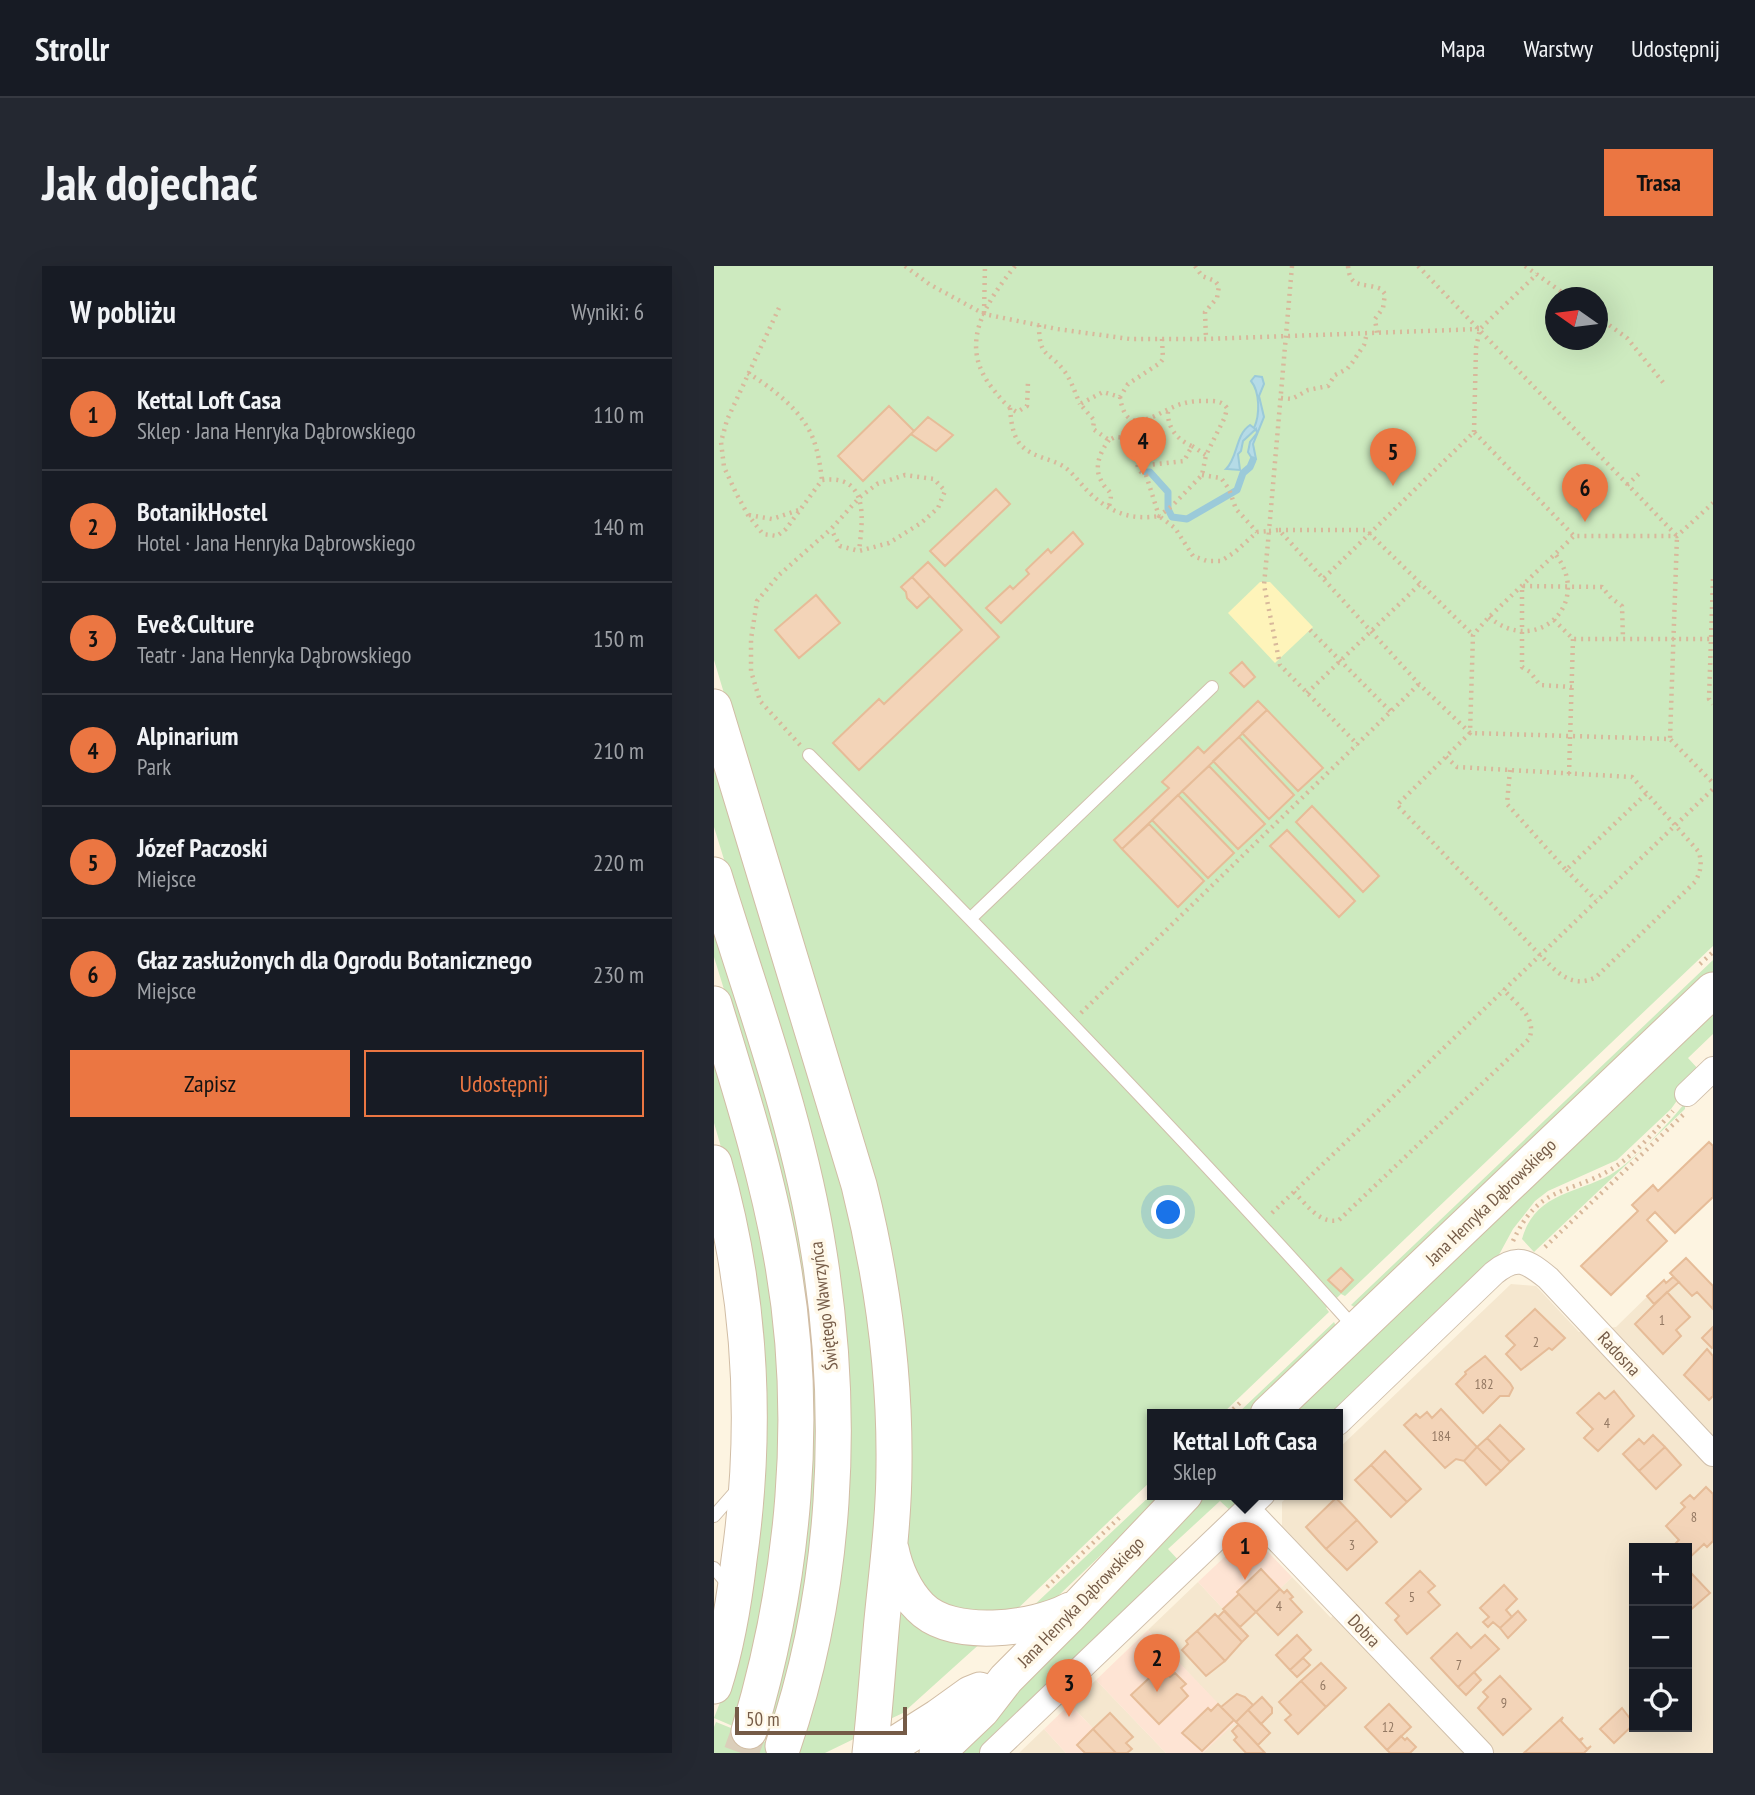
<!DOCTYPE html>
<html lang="pl">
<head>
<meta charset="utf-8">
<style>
	:root { --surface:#171b24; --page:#242831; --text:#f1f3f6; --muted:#9ea1a6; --line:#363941; --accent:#eb7642 }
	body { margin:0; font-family:"PT Sans Narrow",sans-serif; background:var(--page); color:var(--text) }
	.controls { position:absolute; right:21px; bottom:21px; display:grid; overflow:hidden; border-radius:0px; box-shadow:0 7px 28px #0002 }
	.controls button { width:63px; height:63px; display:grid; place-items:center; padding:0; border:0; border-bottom:2px solid var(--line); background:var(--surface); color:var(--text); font:35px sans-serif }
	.compass { position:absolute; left:831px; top:21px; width:63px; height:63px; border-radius:50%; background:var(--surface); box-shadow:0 7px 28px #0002; rotate:284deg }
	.scale { position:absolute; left:21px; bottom:18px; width:172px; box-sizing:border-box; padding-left:7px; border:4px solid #755b47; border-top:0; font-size:19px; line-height:24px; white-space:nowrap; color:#755b47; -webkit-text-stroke:5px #fff8e8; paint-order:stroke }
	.you { position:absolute; left:455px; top:947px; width:24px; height:24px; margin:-18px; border:5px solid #fff; border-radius:50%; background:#1a73e8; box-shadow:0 0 0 10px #1a73e833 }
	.badge { display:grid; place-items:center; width:46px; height:46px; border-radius:50%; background:var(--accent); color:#111; font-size:23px; font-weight:700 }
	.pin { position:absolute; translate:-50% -58px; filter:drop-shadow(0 2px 4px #0008) }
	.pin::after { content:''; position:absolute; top:37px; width:24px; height:21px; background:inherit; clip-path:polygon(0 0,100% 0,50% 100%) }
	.popup { position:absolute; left:433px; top:1143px; width:196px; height:91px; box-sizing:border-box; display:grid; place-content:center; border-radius:0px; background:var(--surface); filter:drop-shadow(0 2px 5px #0005); font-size:23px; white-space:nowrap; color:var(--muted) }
	.popup b { font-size:26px; color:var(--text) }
	.popup::after { content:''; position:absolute; left:50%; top:100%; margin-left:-14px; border:14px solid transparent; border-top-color:var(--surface) }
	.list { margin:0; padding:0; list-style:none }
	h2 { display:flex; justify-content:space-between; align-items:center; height:91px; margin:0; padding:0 28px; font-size:30px }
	h2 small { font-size:23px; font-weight:400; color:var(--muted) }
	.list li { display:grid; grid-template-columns:46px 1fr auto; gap:21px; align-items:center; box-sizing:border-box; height:112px; padding:0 28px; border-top:2px solid var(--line) }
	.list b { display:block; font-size:26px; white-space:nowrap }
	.list p { margin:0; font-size:23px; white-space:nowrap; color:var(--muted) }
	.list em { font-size:23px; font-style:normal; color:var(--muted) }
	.actions { display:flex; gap:14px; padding:21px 28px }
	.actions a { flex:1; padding:16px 0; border:2px solid var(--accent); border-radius:0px; text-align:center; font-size:24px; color:var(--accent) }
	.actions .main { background:var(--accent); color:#111 }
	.icon { flex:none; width:38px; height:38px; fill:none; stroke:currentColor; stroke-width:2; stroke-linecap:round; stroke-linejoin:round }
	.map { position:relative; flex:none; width:999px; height:1487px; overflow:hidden; border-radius:0px }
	header { display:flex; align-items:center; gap:42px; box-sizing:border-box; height:98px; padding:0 35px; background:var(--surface); border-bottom:2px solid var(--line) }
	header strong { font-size:33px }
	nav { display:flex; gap:38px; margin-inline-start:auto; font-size:24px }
	.intro { display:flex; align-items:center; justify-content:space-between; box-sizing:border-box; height:168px; padding:0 42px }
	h1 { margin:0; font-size:49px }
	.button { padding:18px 32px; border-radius:0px; background:var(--accent); color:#111; font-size:24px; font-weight:700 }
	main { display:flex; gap:42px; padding:0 42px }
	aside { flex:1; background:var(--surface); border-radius:0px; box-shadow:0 7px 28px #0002 }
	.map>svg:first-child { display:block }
	.residential { fill:#f5e7cf; fill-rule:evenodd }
	.commercial { fill:#fee4d4 }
	.green { fill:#cdeabf; fill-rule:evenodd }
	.sand { fill:#fef4ba }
	.water { fill:#b5dbe7; stroke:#9bcad9; stroke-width:2 }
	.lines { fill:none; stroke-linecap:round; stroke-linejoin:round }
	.stream { stroke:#9bcad9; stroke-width:7 }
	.building { fill:#f3d4b8; stroke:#e6bc98; stroke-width:2 }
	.secondary-tunnel { stroke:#dbceba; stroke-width:35; stroke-dasharray:35 18; stroke-linecap:butt }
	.lane-casing { stroke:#d0bfab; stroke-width:14 }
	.street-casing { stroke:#d0bfab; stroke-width:26 }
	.secondary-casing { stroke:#d1bda5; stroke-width:37 }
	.path { stroke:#d8b89b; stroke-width:4.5; stroke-dasharray:2 5; stroke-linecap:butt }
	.lane { stroke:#fff; stroke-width:12 }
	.street { stroke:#fff; stroke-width:24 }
	.secondary { stroke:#fff; stroke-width:35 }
	.labels { text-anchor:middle; stroke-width:7; stroke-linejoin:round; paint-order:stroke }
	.number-label { font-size:14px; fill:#947963 }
	.street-label { font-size:18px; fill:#755b47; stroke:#fff8e8 }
</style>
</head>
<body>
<header>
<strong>Strollr</strong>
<nav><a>Mapa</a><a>Warstwy</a><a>Udostępnij</a></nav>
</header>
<div class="intro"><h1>Jak dojechać</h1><a class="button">Trasa</a></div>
<main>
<aside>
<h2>W pobliżu<small>Wyniki: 6</small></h2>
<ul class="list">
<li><span class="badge">1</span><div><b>Kettal Loft Casa</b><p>Sklep · Jana Henryka Dąbrowskiego</p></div><em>110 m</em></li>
<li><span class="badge">2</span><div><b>BotanikHostel</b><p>Hotel · Jana Henryka Dąbrowskiego</p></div><em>140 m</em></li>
<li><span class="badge">3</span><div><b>Eve&amp;Culture</b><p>Teatr · Jana Henryka Dąbrowskiego</p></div><em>150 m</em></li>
<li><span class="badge">4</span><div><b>Alpinarium</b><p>Park</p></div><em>210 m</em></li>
<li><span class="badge">5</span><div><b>Józef Paczoski</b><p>Miejsce</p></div><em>220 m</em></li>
<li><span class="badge">6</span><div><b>Głaz zasłużonych dla Ogrodu Botanicznego</b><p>Miejsce</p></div><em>230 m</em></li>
</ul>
<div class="actions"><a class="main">Zapisz</a><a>Udostępnij</a></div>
</aside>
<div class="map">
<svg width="999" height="1487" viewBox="0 0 999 1487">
	<rect width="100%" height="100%" fill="#fdf4e1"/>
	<path class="residential" d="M 959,1011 L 978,1030 L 983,1026 L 999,1043 L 999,1487 L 489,1487 L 521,1456 L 434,1364 L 484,1316 L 526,1361 L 578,1311 L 617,1352 L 633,1328 L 568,1260 L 568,1236 L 577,1228 L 624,1228 L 624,1183 L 797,1018 L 822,1020 L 865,1066 L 902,1061 L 950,1014 L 952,1017 ZM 920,1282 L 973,1282 L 973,1461 L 920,1461 Z
		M 382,1414 L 452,1487 L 402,1487 L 356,1438 Z
		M 330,1463 L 352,1487 L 305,1487 Z"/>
	<path class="commercial" d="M 536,1267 L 578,1311 L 526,1361 L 484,1316 Z
		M 434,1364 L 522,1456 L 489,1487 L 452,1487 L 382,1414 Z
		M 356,1438 L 402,1487 L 352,1487 L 330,1463 Z"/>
	<path class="green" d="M 0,0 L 999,0 L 999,680 L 631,1030 L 627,1028 L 612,1042 L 615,1046 L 508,1148 L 438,1148 L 438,1214 L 293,1353 L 235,1348 L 194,1309 L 155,910 L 0,394 ZM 842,32 L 884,32 L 884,74 L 842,74 Z
		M 0,484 L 138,942 L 167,1156 L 146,1470 L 111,1487 L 82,1487 L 129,1269 L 69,785 L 0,561 Z
		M 0,656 L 56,839 L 94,1001 L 106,1160 L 92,1326 L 57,1476 L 47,1472 L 82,1322 L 45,837 L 0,691 Z
		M 999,694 L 999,707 L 645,1044 L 637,1039 Z
		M 999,742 L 999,768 L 974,792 L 985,804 L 957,843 L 903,894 L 834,925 L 821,935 L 799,963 L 781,996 L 624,1148 L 574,1148 Z
		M 0,782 L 53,984 L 68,1122 L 60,1290 L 21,1461 L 0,1452 L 18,1405 L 23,936 L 0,857 Z
		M 971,837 L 971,843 L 820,986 L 808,973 C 821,927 861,928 896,909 C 920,895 954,858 971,837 Z
		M 620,1056 L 624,1064 L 536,1148 L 523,1148 Z
		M 438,1228 L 451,1228 L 343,1331 L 316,1343 Z
		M 490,1228 L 541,1228 L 520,1248 L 506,1235 L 454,1283 L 468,1298 L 270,1487 L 235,1487 Z
		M 185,1335 L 270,1374 L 189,1447 L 174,1454 Z
		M 2,1456 L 79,1487 L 0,1487 L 0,1461 Z"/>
	<path class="sand" d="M 546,316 L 556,316 L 599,361 L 561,397 L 514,347 Z"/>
	<path class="water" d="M 541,110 L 548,111 L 550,118 L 545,130 L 550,151 L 539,178 L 542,193 L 539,194 L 534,186 L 536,176 L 543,167 L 542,163 L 529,175 L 527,185 L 524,188 L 526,204 L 512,203 C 524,192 521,169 536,159 L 540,162 C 546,149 546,126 537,115 Z"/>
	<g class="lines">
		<path class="stream" d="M 412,172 L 423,186 L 427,196
			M 432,206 L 436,206 L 454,226 L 454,243 L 458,251 L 473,253 L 523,224 L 529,207 L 536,201 L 539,194"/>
	</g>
	<path class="building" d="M 175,140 L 200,165 L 149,215 L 124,190 Z
		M 214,151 L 239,169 L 222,185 L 197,168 Z
		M 282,223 L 296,238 L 231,300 L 216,285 Z
		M 359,266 L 369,278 L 287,357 L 272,342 L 296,320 L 299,323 L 315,308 L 312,304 L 334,283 L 337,287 Z
		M 214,296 L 285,371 L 145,504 L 119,477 L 165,433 L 170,438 L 248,364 L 198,311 Z
		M 198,311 L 216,330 L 203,342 L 193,332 L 192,326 L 187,321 Z
		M 102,329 L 126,357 L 85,392 L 61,364 Z
		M 528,396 L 541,411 L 530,421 L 516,407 Z
		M 544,435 L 553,444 L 408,583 L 400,574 L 455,522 L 448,516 L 484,481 L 490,487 Z
		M 553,444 L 609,502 L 584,525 L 528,467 Z
		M 525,471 L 580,529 L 555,553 L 499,495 Z
		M 495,500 L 551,558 L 524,583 L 468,525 Z
		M 464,529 L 520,587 L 494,612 L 438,554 Z
		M 598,540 L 665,610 L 649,626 L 582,556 Z
		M 435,558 L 490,615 L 464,641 L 408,583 Z
		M 573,564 L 641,635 L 625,651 L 556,580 Z
		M 995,876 L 999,880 L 999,931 L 961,967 L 941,946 L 933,954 L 953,975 L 897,1029 L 867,1000 L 924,945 L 918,939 L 939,919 L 944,925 Z
		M 972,992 L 999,1020 L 999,1043 L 983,1026 L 978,1030 L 956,1007 Z
		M 627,1002 L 639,1014 L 627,1026 L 614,1014 Z
		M 959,1011 L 965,1016 L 940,1038 L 933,1030 L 950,1014 L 952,1017 Z
		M 953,1026 L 976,1051 L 962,1064 L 967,1070 L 949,1088 L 921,1058 Z
		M 821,1043 L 851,1072 L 838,1084 L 835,1082 L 807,1104 L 792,1088 L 801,1079 L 792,1070 Z
		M 999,1061 L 999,1081 L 998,1082 L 988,1072 Z
		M 993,1083 L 999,1090 L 999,1130 L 995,1134 L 970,1109 Z
		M 771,1090 L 796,1117 L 799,1122 L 795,1130 L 786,1130 L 769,1147 L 742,1118 L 752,1108 L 751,1106 Z
		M 900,1125 L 920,1150 L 884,1185 L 870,1172 L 879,1163 L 863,1147 L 885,1127 L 891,1133 Z
		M 727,1143 L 763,1181 L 750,1195 L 742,1193 L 731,1202 L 690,1159 L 702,1148 L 706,1152 L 713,1146 L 718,1152 Z
		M 786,1159 L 810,1183 L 796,1196 L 773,1172 Z
		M 939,1169 L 951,1181 L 925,1205 L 909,1188 L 925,1173 L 930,1178 Z
		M 773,1172 L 796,1196 L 787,1205 L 763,1181 Z
		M 763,1181 L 787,1205 L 772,1219 L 750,1195 Z
		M 951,1181 L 967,1199 L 942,1223 L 925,1205 Z
		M 671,1185 L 707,1223 L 693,1236 L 657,1199 Z
		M 657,1199 L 693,1236 L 677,1251 L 641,1214 Z
		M 992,1221 L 999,1228 L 999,1275 L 993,1281 L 990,1278 L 973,1294 L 973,1282 L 957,1282 L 965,1274 L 952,1260 L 971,1241 L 967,1237 L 976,1229 L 980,1233 Z
		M 622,1232 L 643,1254 L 612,1283 L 592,1261 Z
		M 643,1254 L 663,1276 L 633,1304 L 612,1283 Z
		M 547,1303 L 566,1323 L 542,1346 L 523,1326 Z
		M 706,1305 L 721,1320 L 714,1326 L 726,1339 L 693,1368 L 681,1354 L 685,1350 L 672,1337 Z
		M 978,1308 L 996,1327 L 974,1346 L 973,1313 Z
		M 790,1319 L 803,1333 L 792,1344 L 798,1351 L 786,1362 L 779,1356 L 774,1361 L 769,1356 L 775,1351 L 766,1342 Z
		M 566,1323 L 570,1327 L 573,1324 L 579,1331 L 576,1333 L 588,1346 L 564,1369 L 542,1346 Z
		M 525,1328 L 542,1346 L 526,1361 L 509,1343 Z
		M 510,1345 L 534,1370 L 528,1376 L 504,1351 Z
		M 804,1345 L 812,1354 L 794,1372 L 786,1362 Z
		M 501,1348 L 528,1376 L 511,1395 L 483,1365 Z
		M 483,1365 L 511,1395 L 492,1410 L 468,1384 L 474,1378 L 472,1375 Z
		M 743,1367 L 757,1382 L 771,1369 L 785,1383 L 744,1421 L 717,1392 Z
		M 583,1369 L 597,1384 L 576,1404 L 562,1389 Z
		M 589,1392 L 596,1399 L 583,1411 L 576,1404 Z
		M 607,1397 L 632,1422 L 612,1441 L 587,1415 Z
		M 447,1401 L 456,1411 L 461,1407 L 472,1418 L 467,1422 L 474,1430 L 445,1458 L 417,1429 Z
		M 760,1406 L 767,1414 L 752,1429 L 744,1421 Z
		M 786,1410 L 817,1443 L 789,1469 L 764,1442 L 774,1431 L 769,1426 Z
		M 587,1415 L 612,1441 L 584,1468 L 571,1454 L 577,1449 L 565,1436 Z
		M 523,1428 L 531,1431 L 539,1439 L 522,1456 L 507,1441 Z
		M 548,1431 L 558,1442 L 558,1447 L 547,1458 L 534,1444 Z
		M 504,1438 L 520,1454 L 488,1485 L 468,1467 L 494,1442 L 497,1445 Z
		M 675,1438 L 697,1461 L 673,1484 L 651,1461 Z
		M 908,1442 L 920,1458 L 900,1477 L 886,1463 Z
		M 534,1444 L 556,1467 L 544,1479 L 522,1456 Z
		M 396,1447 L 419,1471 L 412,1477 L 418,1483 L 413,1487 L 402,1487 L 379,1463 Z
		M 849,1451 L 847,1455 L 865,1474 L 869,1472 L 866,1475 L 873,1483 L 877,1480 L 870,1487 L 810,1487 Z
		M 524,1459 L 527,1461 L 551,1487 L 532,1487 L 520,1474 L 523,1471 L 518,1465 Z
		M 379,1463 L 402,1487 L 371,1487 L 363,1479 Z
		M 687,1470 L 691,1474 L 693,1472 L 702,1481 L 696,1487 L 676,1487 L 673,1484 Z"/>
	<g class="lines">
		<path class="secondary-tunnel" d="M 27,1487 L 35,1465"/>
		<defs>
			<path id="lane" d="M 95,489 C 280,676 464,865 640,1061
				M 257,652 L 498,421
				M 0,1250 L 22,1225
				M 0,1302 L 16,1321"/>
			<path id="street" d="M 973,828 L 999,803
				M 624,1157 L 780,1007 C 803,988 813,995 834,1012 L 999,1188
				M 534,1243 L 767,1487
				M 278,1487 L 549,1228"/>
			<path id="secondary" d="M 0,441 L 145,919 C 168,1011 181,1105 180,1199 C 180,1251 173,1303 168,1354 C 164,1398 161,1443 156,1487
				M 0,609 C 38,733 85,858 105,987 C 131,1150 123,1323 69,1480
				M 0,738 C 26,823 53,907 68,994 C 96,1150 80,1314 35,1465
				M 0,897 C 37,1027 44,1161 25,1294 C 20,1337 13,1379 0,1420
				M 554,1148 L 999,724
				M 177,1283 C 181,1303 191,1326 206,1341 C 238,1374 320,1363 356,1344
				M 167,1487 L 224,1451 L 256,1428 L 266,1424
				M 223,1487 L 268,1444 L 292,1413 L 354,1351 L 471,1228"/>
		</defs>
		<use href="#lane" class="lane-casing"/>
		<use href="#street" class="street-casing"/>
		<use href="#secondary" class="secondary-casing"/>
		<path class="path" d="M 191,0 L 215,18 L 270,48 L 343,63 L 416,73 L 492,73 L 766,63
			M 301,0 C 271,38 243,79 279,123 C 286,132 293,141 303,146 L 313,140 L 314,116
			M 481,0 L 488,10 L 501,15 L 505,20 L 503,32 L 491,46 L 492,73
			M 578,0 L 555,265 L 565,264 L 705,418 L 756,467 L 956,473 L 999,517
			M 634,0 C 636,24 650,16 667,23 L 671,28 L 669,42 L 661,53 L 663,67
			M 704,0 L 963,270 L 956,473
			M 811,0 L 856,32
			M 65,42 L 13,154 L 7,176 L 10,201 L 22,227 L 34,249 L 49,268 L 63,270 L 72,263 L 108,214 C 155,208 149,252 145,285
			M 270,47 L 271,0
			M 884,51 L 913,72 L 952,120
			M 325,59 C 325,93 335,84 351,106 C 358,116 361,127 366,138
			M 448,73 L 449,93 L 446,97 L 414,118 L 406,131 L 389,126 L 366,138 L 380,154 L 379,163 L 395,174 L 401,171 L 415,172 L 428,195 L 435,199 L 470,195 L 478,180 C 463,174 453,161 454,145
			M 34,107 C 58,122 86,143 98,170 C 104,184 106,199 108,214
			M 567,132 L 578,133 L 594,124 L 614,120 L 621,109 L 633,103 L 638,97 L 650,79 L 653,67
			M 296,142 C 297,154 298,168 306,178 C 317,191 335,192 349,200 C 361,208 369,222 380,231 C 400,248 419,254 445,250 L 461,262 L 479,290 L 493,295 L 507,295 L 521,286 L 543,266 L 555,265 L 550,319 L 566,399 L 644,479
			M 760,166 L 762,82 L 766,63 L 823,8
			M 406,171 C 413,176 420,180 423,189 C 425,199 420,203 432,209 L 445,250 L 458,240 L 488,209 L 492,189 L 511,151 L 513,142 C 508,135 502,135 493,135 C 486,135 478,135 471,137 C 446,142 413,178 406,131
			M 395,174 C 386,186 379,202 388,216 C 394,228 400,223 395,240
			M 478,180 L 492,189
			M 488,209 L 507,212 L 515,223 L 522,243 L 543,266
			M 913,219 L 928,205
			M 35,249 L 58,253 L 88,243
			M 565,264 L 652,264 L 759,369
			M 610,312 L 760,166 L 860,270 L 963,270 L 999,237
			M 999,313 L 995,433 L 999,438
			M 775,351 C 822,391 879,338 842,289
			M 840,354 L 859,373 L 997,373
			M 596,364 L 677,446
			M 858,421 L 826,419 L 816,406 L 808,401 L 808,320 L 888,321 L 897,332 L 908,340 L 909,373
			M 593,427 L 707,317
			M 86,479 L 46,435 L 37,405 L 37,373 L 43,335 L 65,309 L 117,263 L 146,231 L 163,218 L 191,209 L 220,213 L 231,225 L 224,242 L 207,257 L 175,277 L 145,285 L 126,280 L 117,263
			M 732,491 L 743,501 L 918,511 L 985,586 C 988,598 987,605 981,616 L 882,711 C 857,724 842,705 825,688 L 683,539 L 756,467 L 759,369 L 775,351 L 860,270
			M 796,504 L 793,538 L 852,604 L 933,527
			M 855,508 L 859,373
			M 852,604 L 882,634
			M 986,698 L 999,686
			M 367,747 L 705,418
			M 580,926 C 592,938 606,959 625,954 L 815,773 C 824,752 802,738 789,723
			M 558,947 L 999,523
			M 799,975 C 825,919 851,930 896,904 C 920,890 941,865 959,845
			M 831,981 L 969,849
			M 514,1148 L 529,1134
			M 333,1321 L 407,1250"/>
		<use href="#lane" class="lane"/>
		<use href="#street" class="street"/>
		<use href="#secondary" class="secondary"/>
	</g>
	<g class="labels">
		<g class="number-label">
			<text x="948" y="1059">1</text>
			<text x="822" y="1081">2</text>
			<text x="770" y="1123">182</text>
			<text x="893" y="1162">4</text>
			<text x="727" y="1175">184</text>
			<text x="980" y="1256">8</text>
			<text x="638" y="1284">3</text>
			<text x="698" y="1336">5</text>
			<text x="565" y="1345">4</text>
			<text x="745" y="1404">7</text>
			<text x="609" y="1424">6</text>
			<text x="790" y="1442">9</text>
			<text x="674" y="1466">12</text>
		</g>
		<g class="street-label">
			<text transform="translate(777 936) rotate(-44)" y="6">Jana Henryka Dąbrowskiego</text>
			<text transform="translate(110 1040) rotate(-97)" y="6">Świętego Wawrzyńca</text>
			<text transform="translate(905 1088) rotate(47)" y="6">Radosna</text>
			<text transform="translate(367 1336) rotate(-46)" y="6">Jana Henryka Dąbrowskiego</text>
			<text transform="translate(650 1365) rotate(46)" y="6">Dobra</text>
		</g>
	</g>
</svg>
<div class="controls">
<button>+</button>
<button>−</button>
<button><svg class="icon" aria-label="locate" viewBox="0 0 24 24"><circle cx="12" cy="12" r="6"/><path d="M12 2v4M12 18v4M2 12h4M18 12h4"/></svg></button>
</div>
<svg class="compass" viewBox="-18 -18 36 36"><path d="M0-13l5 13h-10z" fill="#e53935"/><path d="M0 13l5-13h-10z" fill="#9ea1a6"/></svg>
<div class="scale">50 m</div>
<div class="you"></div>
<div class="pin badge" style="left:531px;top:1314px">1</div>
<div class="popup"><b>Kettal Loft Casa</b>Sklep</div>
<div class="pin badge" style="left:443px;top:1426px">2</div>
<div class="pin badge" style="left:355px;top:1451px">3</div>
<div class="pin badge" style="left:429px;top:209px">4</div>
<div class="pin badge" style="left:679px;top:220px">5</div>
<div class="pin badge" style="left:871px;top:256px">6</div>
</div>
</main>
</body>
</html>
